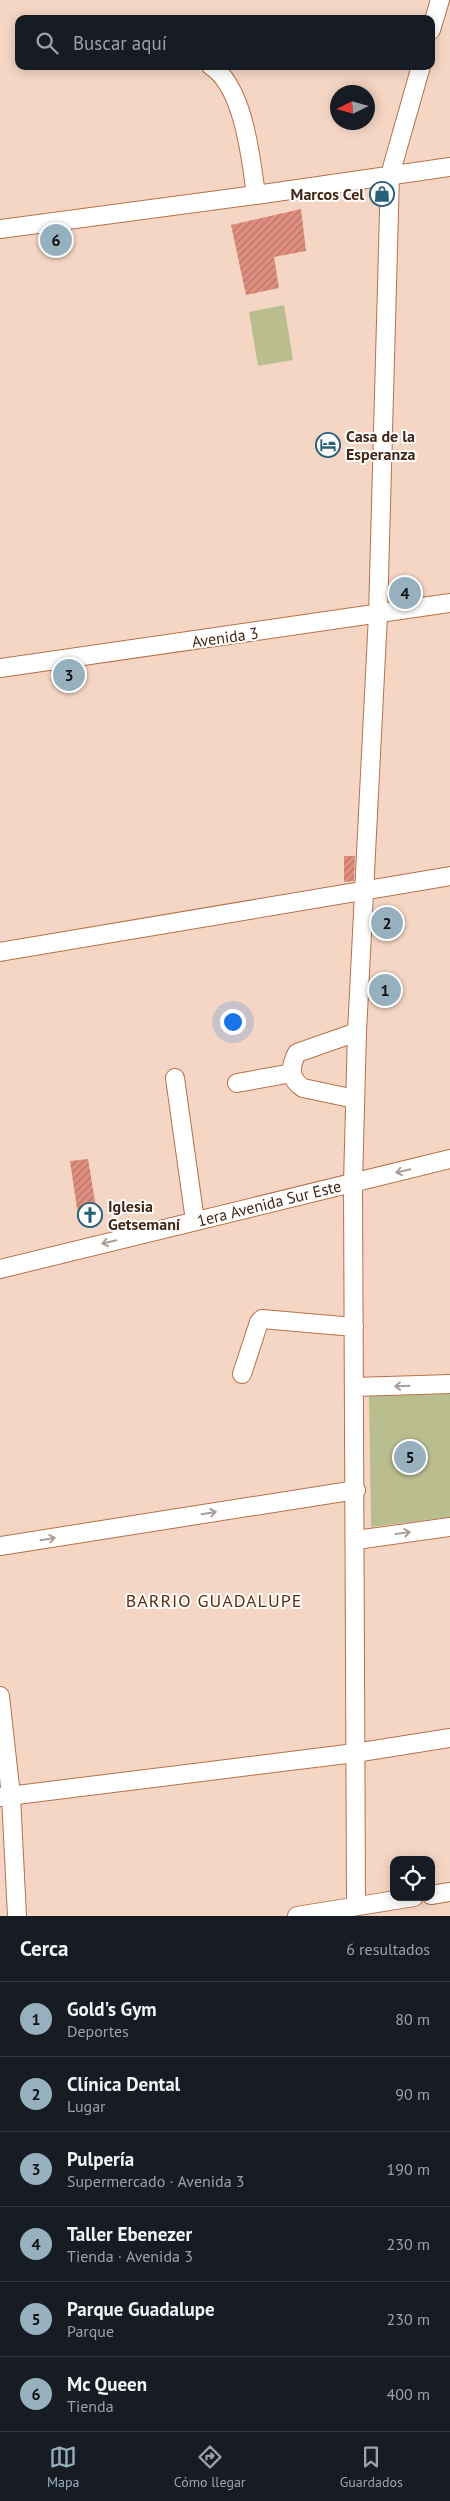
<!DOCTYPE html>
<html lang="es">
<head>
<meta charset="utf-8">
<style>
	:root { --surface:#171b24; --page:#242831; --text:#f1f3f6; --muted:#9ea1a6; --line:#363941; --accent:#96b0be }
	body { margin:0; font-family:"PT Sans",sans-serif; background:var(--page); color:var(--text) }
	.controls { position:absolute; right:15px; bottom:15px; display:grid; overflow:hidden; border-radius:10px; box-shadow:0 2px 12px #0003 }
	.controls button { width:45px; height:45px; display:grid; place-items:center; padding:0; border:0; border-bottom:1px solid var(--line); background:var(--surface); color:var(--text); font:25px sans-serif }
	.compass { position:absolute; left:330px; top:85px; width:45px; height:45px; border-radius:50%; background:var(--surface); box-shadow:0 2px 12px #0003; rotate:265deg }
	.you { position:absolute; left:232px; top:1021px; width:18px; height:18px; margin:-12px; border:4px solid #fff; border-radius:50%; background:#1a73e8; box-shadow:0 0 0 8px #1a73e833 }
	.badge { display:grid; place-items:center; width:32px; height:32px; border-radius:50%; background:var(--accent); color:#111; font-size:16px; font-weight:700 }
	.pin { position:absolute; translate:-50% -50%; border:2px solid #fff; box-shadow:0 1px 5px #0006 }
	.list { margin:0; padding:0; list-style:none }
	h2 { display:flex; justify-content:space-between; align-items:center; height:65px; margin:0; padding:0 20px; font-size:21px }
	h2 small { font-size:16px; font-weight:400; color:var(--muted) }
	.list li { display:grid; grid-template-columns:32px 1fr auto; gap:15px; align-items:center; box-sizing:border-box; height:75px; padding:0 20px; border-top:1px solid var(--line) }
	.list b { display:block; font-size:19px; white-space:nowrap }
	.list p { margin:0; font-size:16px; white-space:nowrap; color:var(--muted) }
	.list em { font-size:16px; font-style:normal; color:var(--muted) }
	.icon { flex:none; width:28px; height:28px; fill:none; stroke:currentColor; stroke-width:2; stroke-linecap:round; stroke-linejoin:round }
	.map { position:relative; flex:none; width:450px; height:1916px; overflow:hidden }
	.search { position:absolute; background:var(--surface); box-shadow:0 2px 12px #0003; left:15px; right:15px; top:15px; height:55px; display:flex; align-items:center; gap:12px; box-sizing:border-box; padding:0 18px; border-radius:10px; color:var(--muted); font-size:19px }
	.sheet { height:515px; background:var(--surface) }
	nav { display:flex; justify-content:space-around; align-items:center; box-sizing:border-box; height:70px; border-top:1px solid var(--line); background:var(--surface); font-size:14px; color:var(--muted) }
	nav a { display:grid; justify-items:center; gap:2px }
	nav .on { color:var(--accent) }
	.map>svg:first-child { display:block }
	.park { fill:#babe8f }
	.building { fill:url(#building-hatch) }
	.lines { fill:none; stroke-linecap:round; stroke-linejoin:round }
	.minor-casing { stroke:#b67248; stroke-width:20 }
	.minor { stroke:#fff; stroke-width:18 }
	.oneway { stroke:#aa9d96 }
	.labels { text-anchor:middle; stroke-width:4; stroke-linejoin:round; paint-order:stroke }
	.poi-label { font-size:16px; font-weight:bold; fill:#432615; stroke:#fefefe; text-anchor:start }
	.street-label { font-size:16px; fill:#432615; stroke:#fefefe }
	.neighbourhood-label { font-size:18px; letter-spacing:1px; fill:#5f2f0d; stroke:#fefefe }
</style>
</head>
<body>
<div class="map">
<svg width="450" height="1916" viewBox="0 0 450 1916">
	<defs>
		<pattern id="building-hatch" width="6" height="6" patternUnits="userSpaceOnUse" patternTransform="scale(1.25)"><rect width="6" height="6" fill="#e08e7f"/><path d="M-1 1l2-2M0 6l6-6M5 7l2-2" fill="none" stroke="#b77467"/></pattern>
	</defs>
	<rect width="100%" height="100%" fill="#f5d6c5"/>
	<path class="park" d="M 284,305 L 293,360 L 258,366 L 249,312 Z
		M 450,1394 L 450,1517 L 371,1527 L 369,1396 Z"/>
	<path class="building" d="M 301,209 L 306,251 L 274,257 L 279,288 L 246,295 L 231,225 Z
		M 344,856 L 355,856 L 354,881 L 344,882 Z
		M 376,916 L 397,916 L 397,930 L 376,930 Z
		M 375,979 L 395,980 L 395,1001 L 374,1000 Z
		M 88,1159 L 98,1219 L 79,1222 L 70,1161 Z"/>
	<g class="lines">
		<defs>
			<path id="minor" d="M 431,30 L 440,0
				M 211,66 C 244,87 251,159 256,195
				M 0,229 L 256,195 L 450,167
				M 0,668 L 450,603
				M 0,952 L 450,876
				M 175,1078 L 195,1221
				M 237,1083 L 292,1073
				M 355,1099 L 303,1088 C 289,1079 290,1066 297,1053 L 357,1032
				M 0,1269 L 450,1159
				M 242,1374 L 259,1322 L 262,1319 L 354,1327
				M 355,1387 L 450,1384
				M 356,1540 L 450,1527
				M 0,1546 L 356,1490
				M 0,1696 L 11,1796 L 17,1916
				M 0,1797 L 355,1753 L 450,1738
				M 431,1895 L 450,1892
				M 356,1906 L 353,1183 L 357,1032 L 378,615 L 390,175 L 421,66
				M 297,1916 L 414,1897"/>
		</defs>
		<use href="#minor" class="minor-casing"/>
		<use href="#minor" class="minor"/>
	</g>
	<defs><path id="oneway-shaft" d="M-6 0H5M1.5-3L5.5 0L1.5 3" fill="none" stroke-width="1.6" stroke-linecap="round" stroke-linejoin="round" transform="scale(1.25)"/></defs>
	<g class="oneway">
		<use href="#oneway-shaft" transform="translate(403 1171) rotate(166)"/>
		<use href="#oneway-shaft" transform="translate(109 1242) rotate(166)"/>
		<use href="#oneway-shaft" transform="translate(402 1386) rotate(178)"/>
		<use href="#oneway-shaft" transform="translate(209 1513) rotate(-9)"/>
		<use href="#oneway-shaft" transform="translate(403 1533) rotate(-8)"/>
		<use href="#oneway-shaft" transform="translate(48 1539) rotate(-9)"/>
	</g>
	<defs>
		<symbol id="shop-ring" viewBox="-11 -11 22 22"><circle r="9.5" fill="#fefefe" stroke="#275f79" stroke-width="1.5"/><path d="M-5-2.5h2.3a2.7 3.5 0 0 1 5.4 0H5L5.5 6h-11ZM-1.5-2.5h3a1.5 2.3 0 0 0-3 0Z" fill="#275f79"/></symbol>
		<symbol id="hotel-ring" viewBox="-11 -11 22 22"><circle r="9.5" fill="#fefefe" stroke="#275f79" stroke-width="1.5"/><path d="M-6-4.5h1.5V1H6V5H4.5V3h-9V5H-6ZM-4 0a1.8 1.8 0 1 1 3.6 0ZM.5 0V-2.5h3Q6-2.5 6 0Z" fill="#275f79"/></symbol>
		<symbol id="church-ring" viewBox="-11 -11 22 22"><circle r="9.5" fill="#fefefe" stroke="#275f79" stroke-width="1.5"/><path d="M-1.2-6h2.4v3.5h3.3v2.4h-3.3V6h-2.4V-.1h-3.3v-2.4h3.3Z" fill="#275f79"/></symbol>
	</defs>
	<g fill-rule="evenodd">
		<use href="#shop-ring" x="368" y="180" width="28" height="28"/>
		<use href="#hotel-ring" x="314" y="431" width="28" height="28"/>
		<use href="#church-ring" x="76" y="1201" width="28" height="28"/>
	</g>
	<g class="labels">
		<g class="poi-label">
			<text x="364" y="200" text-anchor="end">Marcos Cel</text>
			<text x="346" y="442">Casa de la<tspan x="346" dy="18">Esperanza</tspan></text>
			<text x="108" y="1212">Iglesia<tspan x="108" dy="18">Getsemaní</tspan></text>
		</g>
		<g class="street-label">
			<text transform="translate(225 637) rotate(-8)" y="6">Avenida 3</text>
			<text transform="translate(269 1203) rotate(-14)" y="6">1era Avenida Sur Este</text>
		</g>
		<g class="neighbourhood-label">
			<text x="214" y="1607">BARRIO GUADALUPE</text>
		</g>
	</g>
</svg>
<div class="controls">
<button><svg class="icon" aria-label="locate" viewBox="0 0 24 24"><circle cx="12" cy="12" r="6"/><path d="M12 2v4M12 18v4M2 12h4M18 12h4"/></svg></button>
</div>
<svg class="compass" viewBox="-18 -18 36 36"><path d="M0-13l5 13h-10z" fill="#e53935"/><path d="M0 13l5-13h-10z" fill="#9ea1a6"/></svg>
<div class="you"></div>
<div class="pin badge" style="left:385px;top:990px">1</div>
<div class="pin badge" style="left:387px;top:923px">2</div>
<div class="pin badge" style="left:69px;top:675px">3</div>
<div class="pin badge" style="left:405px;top:593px">4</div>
<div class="pin badge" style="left:410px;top:1457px">5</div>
<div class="pin badge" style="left:56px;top:240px">6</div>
<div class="search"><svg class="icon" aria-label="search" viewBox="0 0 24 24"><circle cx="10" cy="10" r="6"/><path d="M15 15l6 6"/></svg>Buscar aquí</div>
</div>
<section class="sheet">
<h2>Cerca<small>6 resultados</small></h2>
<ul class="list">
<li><span class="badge">1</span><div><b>Gold's Gym</b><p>Deportes</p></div><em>80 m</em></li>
<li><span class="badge">2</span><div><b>Clínica Dental</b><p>Lugar</p></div><em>90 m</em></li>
<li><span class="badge">3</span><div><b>Pulpería</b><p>Supermercado · Avenida 3</p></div><em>190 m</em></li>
<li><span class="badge">4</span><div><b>Taller Ebenezer</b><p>Tienda · Avenida 3</p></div><em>230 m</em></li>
<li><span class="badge">5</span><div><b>Parque Guadalupe</b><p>Parque</p></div><em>230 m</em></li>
<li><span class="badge">6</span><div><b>Mc Queen</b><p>Tienda</p></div><em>400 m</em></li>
</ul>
</section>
<nav>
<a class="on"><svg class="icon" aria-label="map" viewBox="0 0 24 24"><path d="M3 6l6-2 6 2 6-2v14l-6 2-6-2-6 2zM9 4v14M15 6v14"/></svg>Mapa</a>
<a><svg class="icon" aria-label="directions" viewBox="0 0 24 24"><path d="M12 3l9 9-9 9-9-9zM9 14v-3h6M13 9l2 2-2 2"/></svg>Cómo llegar</a>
<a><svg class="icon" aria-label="saved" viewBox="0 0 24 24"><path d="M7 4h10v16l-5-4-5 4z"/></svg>Guardados</a>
</nav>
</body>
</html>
